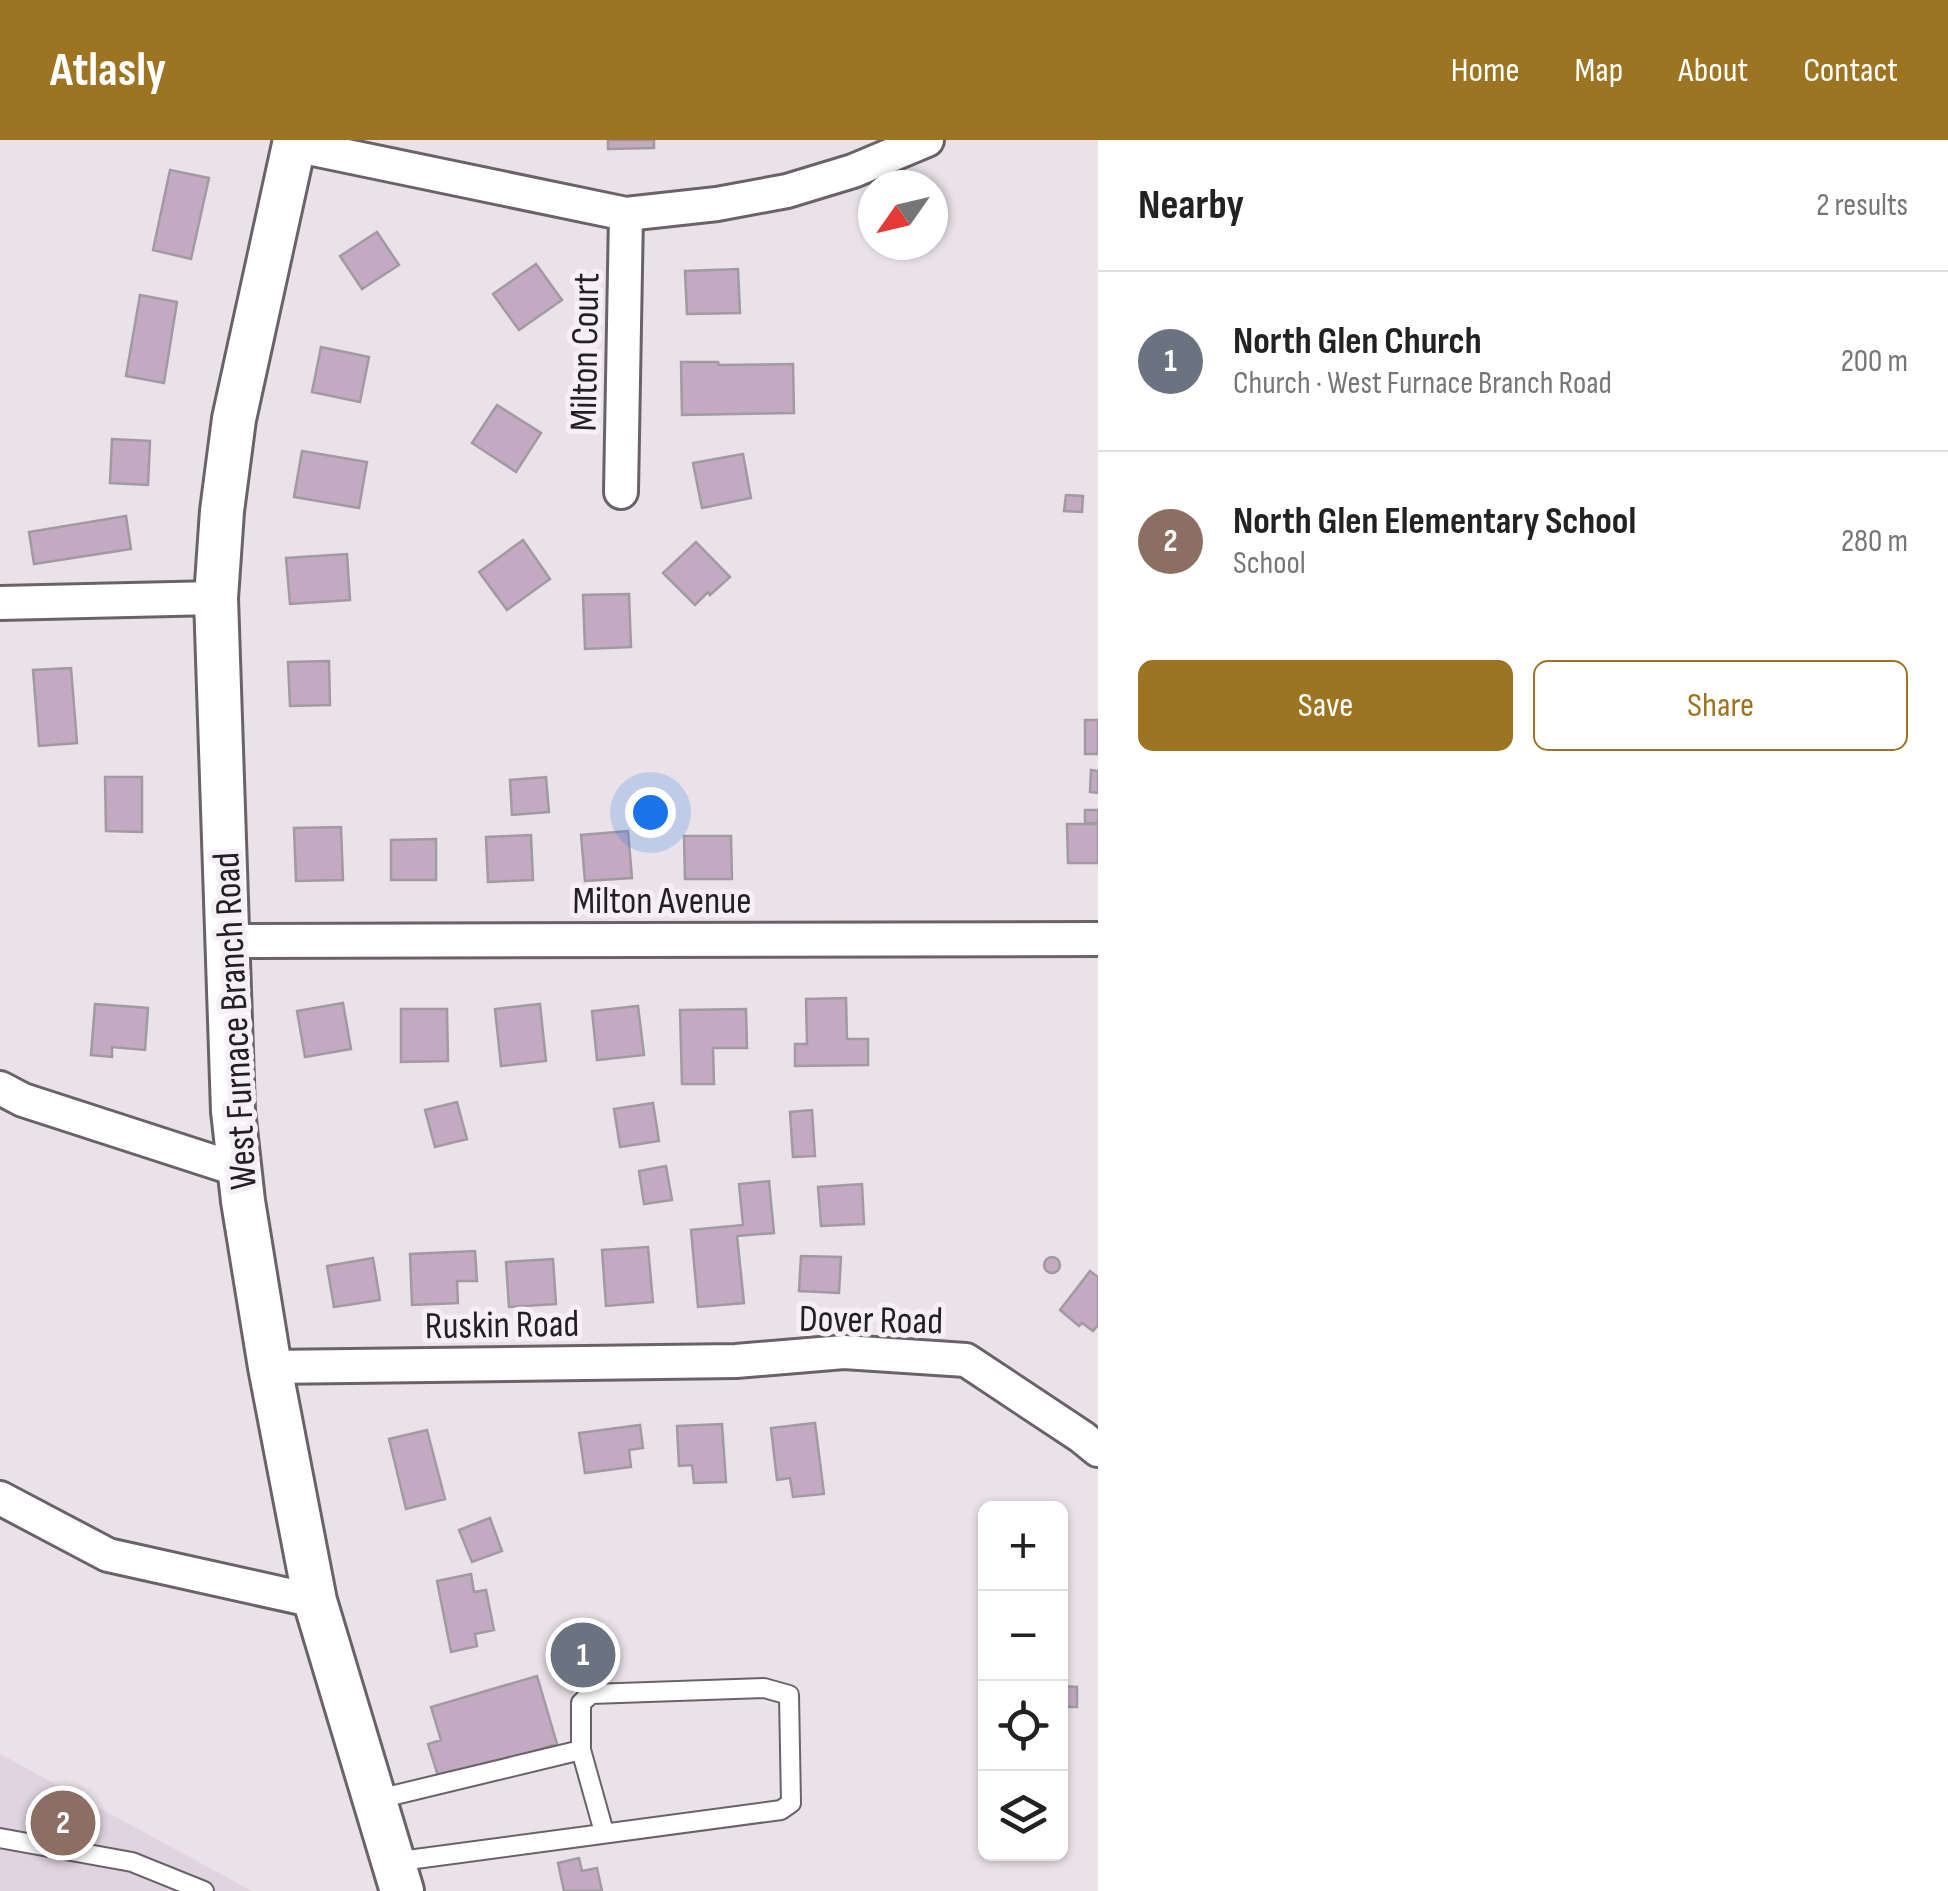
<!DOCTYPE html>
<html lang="en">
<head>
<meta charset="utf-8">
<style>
	:root { --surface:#fff; --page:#f2f2f2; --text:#222; --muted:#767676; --line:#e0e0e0; --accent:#9d7522 }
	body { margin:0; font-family:"Sofia Sans Condensed",sans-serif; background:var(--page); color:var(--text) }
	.controls { position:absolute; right:30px; bottom:30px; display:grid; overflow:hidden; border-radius:15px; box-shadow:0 2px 8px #0004 }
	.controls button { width:90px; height:90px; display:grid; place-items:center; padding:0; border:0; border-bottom:2px solid var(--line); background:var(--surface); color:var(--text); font:50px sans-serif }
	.compass { position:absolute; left:858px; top:30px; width:90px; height:90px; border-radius:50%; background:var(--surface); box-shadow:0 2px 8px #0004; rotate:236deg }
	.you { position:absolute; left:650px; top:672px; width:35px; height:35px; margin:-25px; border:8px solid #fff; border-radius:50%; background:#1a73e8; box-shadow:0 0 0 15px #1a73e833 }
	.badge { display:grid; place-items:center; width:65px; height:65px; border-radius:50%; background:var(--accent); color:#fff; font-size:32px; font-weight:700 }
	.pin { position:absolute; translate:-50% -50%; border:5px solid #fff; box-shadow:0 2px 10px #0006 }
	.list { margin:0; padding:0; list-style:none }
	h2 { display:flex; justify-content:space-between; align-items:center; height:130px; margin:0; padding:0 40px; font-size:42px }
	h2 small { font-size:32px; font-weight:400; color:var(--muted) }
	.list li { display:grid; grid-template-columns:65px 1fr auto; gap:30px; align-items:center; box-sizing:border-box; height:180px; padding:0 40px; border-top:2px solid var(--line) }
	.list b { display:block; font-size:38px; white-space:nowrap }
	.list p { margin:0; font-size:32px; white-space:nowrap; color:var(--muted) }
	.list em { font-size:32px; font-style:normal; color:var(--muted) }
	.actions { display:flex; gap:20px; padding:30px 40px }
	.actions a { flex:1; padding:22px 0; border:2px solid var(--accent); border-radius:15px; text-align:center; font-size:35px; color:var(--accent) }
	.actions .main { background:var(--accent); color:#fff }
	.icon { flex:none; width:55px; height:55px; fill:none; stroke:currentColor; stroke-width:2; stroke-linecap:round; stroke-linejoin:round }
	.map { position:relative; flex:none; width:1098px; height:1751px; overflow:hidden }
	header { display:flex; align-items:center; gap:60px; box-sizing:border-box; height:140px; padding:0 50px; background:var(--accent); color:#fff }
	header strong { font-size:48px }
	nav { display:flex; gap:55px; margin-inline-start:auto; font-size:35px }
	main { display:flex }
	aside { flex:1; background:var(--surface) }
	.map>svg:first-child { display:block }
	.built { fill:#e1d4e0 }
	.building { fill:#c3a9c2; stroke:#a19aa0; stroke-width:2.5 }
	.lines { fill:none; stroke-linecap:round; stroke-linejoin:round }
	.service-casing { stroke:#696369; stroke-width:22 }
	.minor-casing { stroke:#696369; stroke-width:38 }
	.tertiary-casing { stroke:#696369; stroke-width:48 }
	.service { stroke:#fff; stroke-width:18 }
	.minor { stroke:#fff; stroke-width:32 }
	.tertiary { stroke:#fff; stroke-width:42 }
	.labels { text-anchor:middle; stroke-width:10; stroke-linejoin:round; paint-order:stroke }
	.street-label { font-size:38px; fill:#232023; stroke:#f6eff6 }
</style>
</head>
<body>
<header>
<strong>Atlasly</strong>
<nav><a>Home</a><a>Map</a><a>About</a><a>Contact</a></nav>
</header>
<main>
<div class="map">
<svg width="1098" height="1751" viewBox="0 0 1098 1751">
	<rect width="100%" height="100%" fill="#e9e2e8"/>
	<path class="built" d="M 0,1614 L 252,1751 L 0,1751 Z"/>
	<path class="building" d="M 608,0 L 654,0 L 654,8 L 608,9 Z
		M 170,30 L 209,38 L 191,119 L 153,110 Z
		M 377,92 L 399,125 L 362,149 L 340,116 Z
		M 536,124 L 562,160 L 519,190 L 493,154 Z
		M 738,129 L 740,173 L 687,174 L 685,131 Z
		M 140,155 L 177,162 L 164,243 L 126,236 Z
		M 321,207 L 369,217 L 360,262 L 312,252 Z
		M 681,222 L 718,222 L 719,225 L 793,224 L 794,273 L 682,275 Z
		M 497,265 L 541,293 L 516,332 L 472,303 Z
		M 112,299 L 150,301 L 148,345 L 110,343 Z
		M 302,311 L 367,322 L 359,368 L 294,357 Z
		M 743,314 L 751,358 L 702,368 L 693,323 Z
		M 1066,355 L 1083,356 L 1082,372 L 1064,371 Z
		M 126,376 L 131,409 L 34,424 L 29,392 Z
		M 523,400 L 550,439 L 507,470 L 479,432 Z
		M 696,402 L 730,437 L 710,455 L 708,452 L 695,465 L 663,433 Z
		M 347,414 L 350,460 L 290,464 L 286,418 Z
		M 629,454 L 631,507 L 585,509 L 583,455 Z
		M 329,521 L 330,565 L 290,566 L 288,522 Z
		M 71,528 L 77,603 L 39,606 L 33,530 Z
		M 1085,580 L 1098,580 L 1098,614 L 1085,614 Z
		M 1091,630 L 1098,631 L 1098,653 L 1090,652 Z
		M 105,637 L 142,637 L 142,692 L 106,691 Z
		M 546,637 L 549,672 L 512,675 L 510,640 Z
		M 1085,670 L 1098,670 L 1098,683 L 1085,683 Z
		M 1067,684 L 1098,684 L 1098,723 L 1068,723 Z
		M 341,687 L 343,740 L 296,741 L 294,688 Z
		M 628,691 L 632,738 L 585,741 L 581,695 Z
		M 531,695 L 533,740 L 488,742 L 486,697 Z
		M 684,696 L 731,696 L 732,739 L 685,739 Z
		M 436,699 L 436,740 L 391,740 L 391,700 Z
		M 846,858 L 847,899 L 868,899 L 868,925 L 795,926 L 795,904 L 807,904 L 806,859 Z
		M 343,863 L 351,909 L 305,917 L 297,871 Z
		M 95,864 L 148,868 L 145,910 L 112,907 L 112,917 L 91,915 Z
		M 540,864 L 546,921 L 501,926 L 495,869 Z
		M 638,866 L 644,915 L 597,920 L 592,871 Z
		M 401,869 L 447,869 L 448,921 L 401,922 Z
		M 746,869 L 747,908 L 713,908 L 714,944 L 682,944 L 680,870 Z
		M 457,962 L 467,999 L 435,1007 L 425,970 Z
		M 653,963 L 659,1001 L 620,1007 L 614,969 Z
		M 812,970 L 815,1016 L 793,1017 L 790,972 Z
		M 666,1026 L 672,1060 L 644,1064 L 639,1031 Z
		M 769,1041 L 774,1093 L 737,1096 L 744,1163 L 698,1167 L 691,1090 L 743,1085 L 739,1044 Z
		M 862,1044 L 864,1084 L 821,1086 L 818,1047 Z
		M 648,1107 L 653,1162 L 606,1166 L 602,1110 Z
		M 475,1111 L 477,1141 L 457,1141 L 458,1163 L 412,1165 L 410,1114 Z
		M 801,1116 L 841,1117 L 839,1153 L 799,1151 Z
		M1044 1125a8 8 0 1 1 16 0a8 8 0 1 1-16 0Z
		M 373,1118 L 380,1160 L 334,1167 L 327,1126 Z
		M 553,1119 L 556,1164 L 509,1167 L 506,1122 Z
		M 1090,1131 L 1098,1137 L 1098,1185 L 1093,1191 L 1082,1183 L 1079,1186 L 1060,1170 Z
		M 815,1283 L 824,1354 L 793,1357 L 790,1338 L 777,1340 L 771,1288 Z
		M 722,1284 L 726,1342 L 694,1343 L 692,1325 L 679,1326 L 677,1286 Z
		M 640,1285 L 643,1308 L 629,1310 L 631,1327 L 585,1333 L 579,1293 Z
		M 427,1290 L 445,1359 L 406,1369 L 389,1299 Z
		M 490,1378 L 502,1411 L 472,1422 L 459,1390 Z
		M 471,1434 L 474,1452 L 486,1450 L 494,1490 L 475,1494 L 477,1506 L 451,1512 L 437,1441 Z
		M 537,1536 L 557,1604 L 439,1639 L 428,1604 L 441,1600 L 431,1567 Z
		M 1060,1546 L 1077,1547 L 1077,1567 L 1060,1567 Z
		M 579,1718 L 582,1731 L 597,1728 L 602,1751 L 564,1751 L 558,1723 Z"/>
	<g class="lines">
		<defs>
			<path id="service" d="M 374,1660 L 581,1610
				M 0,1698 L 132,1722 L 204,1751
				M 393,1722 L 781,1670 L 791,1663 L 789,1555 L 764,1548 L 591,1554 L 581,1563 L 581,1610 L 604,1692"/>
			<path id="minor" d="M 294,5 L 626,74 L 717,64 L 787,51 L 853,31 L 927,0
				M 621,352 L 626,74
				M 0,463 L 216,458
				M 227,801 L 1098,799
				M 0,948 L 23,960 L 239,1030
				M 270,1227 L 736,1221 L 844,1212 L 966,1220 L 1082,1297 L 1098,1310
				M 0,1358 L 108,1415 L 315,1461"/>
			<path id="tertiary" d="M 295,0 L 234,279 L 222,371 L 216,458 L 233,971 L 243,1061 L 270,1227 L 315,1461 L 402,1751"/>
		</defs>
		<use href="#service" class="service-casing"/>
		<use href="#minor" class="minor-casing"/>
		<use href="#tertiary" class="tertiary-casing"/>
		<use href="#service" class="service"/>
		<use href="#minor" class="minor"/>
		<use href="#tertiary" class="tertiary"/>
	</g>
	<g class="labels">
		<g class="street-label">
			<text transform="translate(584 212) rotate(-89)" y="13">Milton Court</text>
			<text x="662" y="773">Milton Avenue</text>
			<text transform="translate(234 881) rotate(-93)" y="13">West Furnace Branch Road</text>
			<text transform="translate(871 1179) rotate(1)" y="13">Dover Road</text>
			<text transform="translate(502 1184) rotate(-1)" y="13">Ruskin Road</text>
		</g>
	</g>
</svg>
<div class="controls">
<button>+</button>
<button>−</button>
<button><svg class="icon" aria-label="locate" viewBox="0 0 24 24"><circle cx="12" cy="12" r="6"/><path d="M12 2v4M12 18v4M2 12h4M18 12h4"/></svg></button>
<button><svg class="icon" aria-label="layers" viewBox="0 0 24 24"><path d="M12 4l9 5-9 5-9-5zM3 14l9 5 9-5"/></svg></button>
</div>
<svg class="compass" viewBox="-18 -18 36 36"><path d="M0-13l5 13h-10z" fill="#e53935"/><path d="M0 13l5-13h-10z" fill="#767676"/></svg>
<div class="you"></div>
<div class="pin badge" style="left:583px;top:1515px;background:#6b7280">1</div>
<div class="pin badge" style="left:63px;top:1683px;background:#8d6e63">2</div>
</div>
<aside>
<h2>Nearby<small>2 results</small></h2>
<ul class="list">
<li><span class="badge" style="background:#6b7280">1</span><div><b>North Glen Church</b><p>Church · West Furnace Branch Road</p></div><em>200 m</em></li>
<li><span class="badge" style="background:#8d6e63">2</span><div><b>North Glen Elementary School</b><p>School</p></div><em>280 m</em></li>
</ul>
<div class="actions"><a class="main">Save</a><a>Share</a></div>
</aside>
</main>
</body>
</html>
